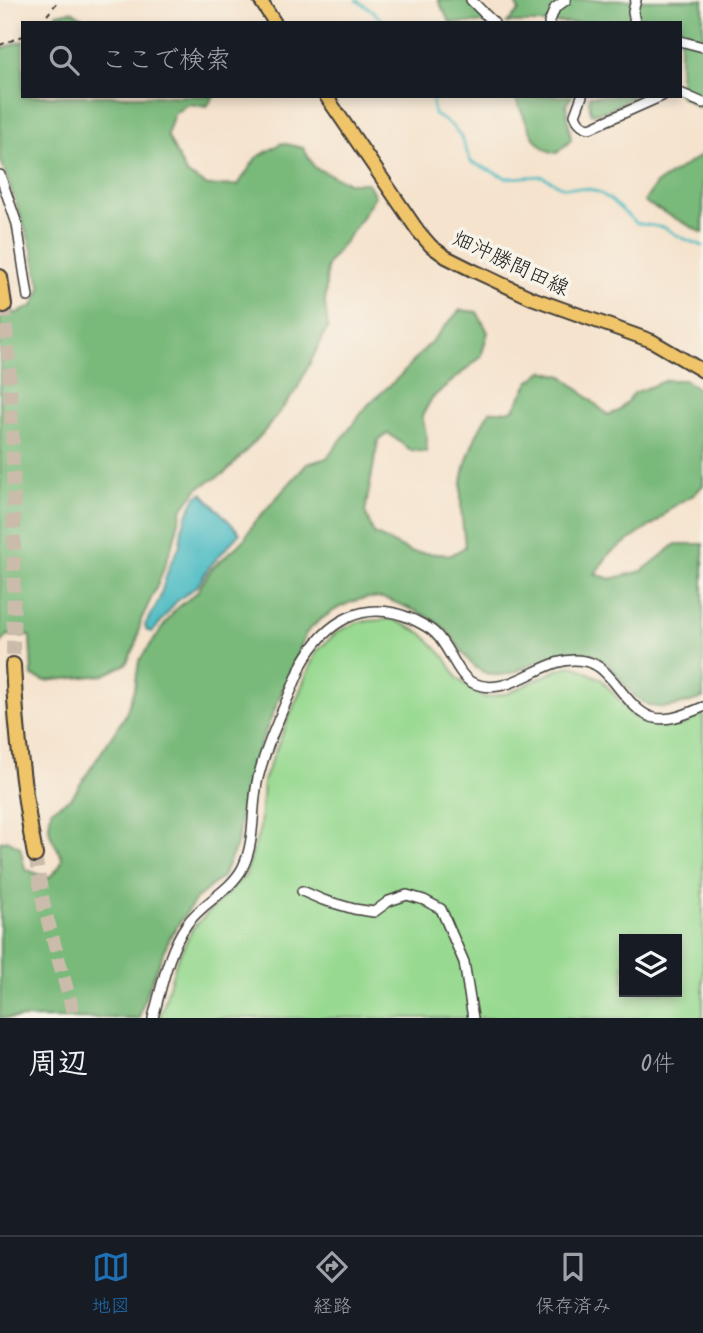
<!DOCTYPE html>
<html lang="ja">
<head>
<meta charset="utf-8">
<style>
	:root { --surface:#171b24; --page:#20242c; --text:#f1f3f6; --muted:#9ea1a6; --line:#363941; --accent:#1f6fb2 }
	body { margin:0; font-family:Kalam,"Klee One",sans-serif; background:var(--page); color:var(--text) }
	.controls { position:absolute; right:21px; bottom:21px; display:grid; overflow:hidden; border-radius:0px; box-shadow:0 4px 10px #0003 }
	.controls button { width:63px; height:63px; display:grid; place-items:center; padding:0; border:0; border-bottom:2px solid var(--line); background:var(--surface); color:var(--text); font:35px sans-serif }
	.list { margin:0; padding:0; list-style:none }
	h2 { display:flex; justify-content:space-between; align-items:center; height:91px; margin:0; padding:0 28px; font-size:30px }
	h2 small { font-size:23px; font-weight:400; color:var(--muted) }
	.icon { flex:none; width:38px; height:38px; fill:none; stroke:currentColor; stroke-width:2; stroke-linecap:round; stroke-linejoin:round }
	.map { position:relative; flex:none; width:703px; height:1018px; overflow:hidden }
	.search { position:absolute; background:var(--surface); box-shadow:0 4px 10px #0003; left:21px; right:21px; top:21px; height:77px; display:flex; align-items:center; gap:18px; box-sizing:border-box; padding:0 24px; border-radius:0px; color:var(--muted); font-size:26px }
	.sheet { height:217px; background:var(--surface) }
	nav { display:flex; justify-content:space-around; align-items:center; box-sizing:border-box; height:98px; border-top:2px solid var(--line); background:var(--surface); font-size:19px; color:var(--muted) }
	nav a { display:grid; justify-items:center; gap:4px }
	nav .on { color:var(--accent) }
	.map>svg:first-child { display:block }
	.green { fill:#97d990; stroke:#5a7a56; stroke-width:2; fill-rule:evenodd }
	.forest { fill:#79b97a; stroke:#4a6a4b; stroke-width:2 }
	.water { fill:#4cbbc3; stroke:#346c70; stroke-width:2 }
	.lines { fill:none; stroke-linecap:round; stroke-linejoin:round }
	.stream { stroke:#4cbbc3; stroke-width:2.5 }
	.highway-tunnel { stroke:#cabbaa; stroke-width:14; stroke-dasharray:14 7; stroke-linecap:butt }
	.minor-casing { stroke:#3d3a37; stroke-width:12 }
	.major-casing { stroke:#3d3a37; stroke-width:16 }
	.highway-casing { stroke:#3d3a37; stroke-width:18 }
	.path { stroke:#3d3a37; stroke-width:2; stroke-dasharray:5 5; stroke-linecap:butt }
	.minor { stroke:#fff; stroke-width:9 }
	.major { stroke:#f0c469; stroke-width:12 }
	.highway { stroke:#f0c469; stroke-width:14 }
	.labels { text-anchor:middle; stroke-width:7; stroke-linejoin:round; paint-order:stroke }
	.street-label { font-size:21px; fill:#1c1c1c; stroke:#f7f3e8 }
</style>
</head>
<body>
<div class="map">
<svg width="703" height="1018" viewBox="0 0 703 1018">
	<rect width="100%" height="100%" fill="#f7f3e8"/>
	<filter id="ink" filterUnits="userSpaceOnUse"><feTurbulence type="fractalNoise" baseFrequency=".0143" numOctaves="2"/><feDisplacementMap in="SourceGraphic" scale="14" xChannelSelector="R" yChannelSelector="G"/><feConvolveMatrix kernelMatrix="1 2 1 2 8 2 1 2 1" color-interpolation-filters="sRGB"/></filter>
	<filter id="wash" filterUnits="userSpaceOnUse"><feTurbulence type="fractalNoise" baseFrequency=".00686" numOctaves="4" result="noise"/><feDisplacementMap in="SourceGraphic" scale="28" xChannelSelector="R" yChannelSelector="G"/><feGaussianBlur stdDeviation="1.57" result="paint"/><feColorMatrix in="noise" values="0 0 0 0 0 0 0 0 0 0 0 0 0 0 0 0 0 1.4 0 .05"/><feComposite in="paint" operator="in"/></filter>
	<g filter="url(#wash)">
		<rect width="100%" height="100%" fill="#f5e3cd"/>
		<path class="green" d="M 392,619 L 422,633 L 444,656 L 458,679 L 484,698 L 509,693 L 557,670 L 573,665 L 601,679 L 632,715 L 656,726 L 682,726 L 703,713 L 703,1018 L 160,1018 L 176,962 L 193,928 L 246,875 L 260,828 L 263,781 L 316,652 L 337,632 L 358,622 ZM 624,939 L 677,939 L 677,992 L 624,992 Z"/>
		<path class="forest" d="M 438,0 L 466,0 L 490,23 L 450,23 Z
			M 514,0 L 703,0 L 703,110 L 680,96 L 680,23 L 507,23 L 519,11 Z
			M 72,11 L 89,23 L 48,23 L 57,14 Z
			M 23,41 L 23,96 L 214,96 L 207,106 L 188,104 L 174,114 L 167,135 L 186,173 L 208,186 L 238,185 L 256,158 L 282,143 L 303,148 L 315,168 L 349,183 L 368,183 L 375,196 L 355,228 L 327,265 L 325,305 L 328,327 L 296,391 L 262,434 L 225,473 L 198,488 L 182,509 L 174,540 L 158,584 L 141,620 L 136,645 L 126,664 L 104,675 L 45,681 L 32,676 L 30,636 L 8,635 L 0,644 L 0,311 L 18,313 L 33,306 L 41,289 L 31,245 L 0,158 L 0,49 Z
			M 513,96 L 572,96 L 566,104 L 571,140 L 557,153 C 528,149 528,115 513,96 Z
			M 590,96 L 634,96 L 609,110 L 591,114 L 589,101 Z
			M 703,154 L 703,233 L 644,202 L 656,184 Z
			M 460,310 L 477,312 L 488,332 L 481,357 L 432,398 L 422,416 L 427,438 L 426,452 L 410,450 L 388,433 L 378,441 L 365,512 L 374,534 L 411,552 L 451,555 L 465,547 C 463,524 458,499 463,476 C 467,455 478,429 490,411 L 507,411 L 514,409 L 529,382 L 543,371 L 563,376 L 608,415 L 619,411 L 634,393 L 667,380 L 685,380 L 703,392 L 703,485 L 695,494 L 671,508 L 658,521 L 610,553 L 595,574 L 611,579 L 642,571 L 676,544 L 703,544 L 703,698 C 688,702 673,709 656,707 C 626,703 619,661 587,653 C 548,644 515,685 486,673 C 465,665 461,645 447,631 C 437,620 419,612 406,607 C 398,604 389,599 381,598 C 353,595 324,614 306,633 L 260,745 L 243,799 L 237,845 L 222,877 L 196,899 L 170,937 L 146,994 L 139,1018 L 0,1018 L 0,842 L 7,840 L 20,847 L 25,869 L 48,878 C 77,855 52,853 49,828 C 49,822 51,815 51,810 L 72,797 L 125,716 L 135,688 L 139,661 L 175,610 L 197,592 L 211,569 L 244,540 L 253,524 L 307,464 L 327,458 L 368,405 L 401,375 Z"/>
		<path class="water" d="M 202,493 L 240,533 L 209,567 L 198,585 L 176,602 L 153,632 L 147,631 L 145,625 L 159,600 L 169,567 L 180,545 L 182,529 L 187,515 L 196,497 Z"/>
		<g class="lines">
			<path class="stream" d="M 356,0 L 373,11 L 384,23
				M 432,96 L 434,114 L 451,125 L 460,135 L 471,162 L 507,178 L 542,176 L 562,187 L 589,189 L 598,192 L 611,200 L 636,223 L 665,228 L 682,238 L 703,246"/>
		</g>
	</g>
	<g filter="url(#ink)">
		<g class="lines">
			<path class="highway-tunnel" d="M 4,305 C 16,425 14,545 13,665
				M 35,855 L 44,907 L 75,1018"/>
			<defs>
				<path id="minor" d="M 471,0 L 494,23
					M 549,23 L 555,8 L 566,0
					M 635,23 L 633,11 L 636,0
					M 680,41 L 703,47
					M 680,93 L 703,103
					M 582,96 L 575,115 C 578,123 582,127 590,128 L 662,96
					M 0,175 L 17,224 L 28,297
					M 302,891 L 323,900 L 354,909 L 374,912 L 389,901 L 407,895 L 424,900 L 441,909 L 464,962 L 473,1018
					M 153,1018 C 162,986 168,951 187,924 C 203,902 231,891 243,867 C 256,840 251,807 258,778 C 267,741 288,700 302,664 C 326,621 364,598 412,619 C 420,623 429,627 435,633 C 449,646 458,677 473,683 C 512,700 545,652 584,661 C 598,663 605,672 614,682 C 645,722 655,728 703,707"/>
				<path id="major" d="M 260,0 L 275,23
					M 326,96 L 418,231 L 431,246 L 446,257 L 472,270 L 532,298 L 652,341 L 703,371"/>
				<path id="highway" d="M 0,277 L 4,305
					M 13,665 C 16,730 23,792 35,855"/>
			</defs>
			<use href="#minor" class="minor-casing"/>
			<use href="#major" class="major-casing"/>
			<use href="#highway" class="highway-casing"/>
			<path class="path" d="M 41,23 L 59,0
				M 0,45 L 23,36"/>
			<use href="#minor" class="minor"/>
			<use href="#major" class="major"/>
			<use href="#highway" class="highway"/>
		</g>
	</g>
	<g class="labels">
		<g class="street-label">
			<text transform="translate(511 263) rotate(25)" y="7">畑沖勝間田線</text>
		</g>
	</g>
</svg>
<div class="controls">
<button><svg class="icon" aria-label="layers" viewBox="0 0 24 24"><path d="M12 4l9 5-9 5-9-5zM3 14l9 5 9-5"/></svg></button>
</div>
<div class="search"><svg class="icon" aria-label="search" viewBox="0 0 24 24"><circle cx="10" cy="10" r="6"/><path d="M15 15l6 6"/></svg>ここで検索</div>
</div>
<section class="sheet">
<h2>周辺<small>0件</small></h2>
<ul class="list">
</ul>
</section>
<nav>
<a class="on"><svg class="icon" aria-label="map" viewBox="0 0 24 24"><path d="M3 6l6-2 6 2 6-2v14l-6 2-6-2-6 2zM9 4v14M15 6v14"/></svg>地図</a>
<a><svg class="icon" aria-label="directions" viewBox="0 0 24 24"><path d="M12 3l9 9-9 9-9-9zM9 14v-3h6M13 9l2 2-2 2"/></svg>経路</a>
<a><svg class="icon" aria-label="saved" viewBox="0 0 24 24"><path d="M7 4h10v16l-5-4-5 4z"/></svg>保存済み</a>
</nav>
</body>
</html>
